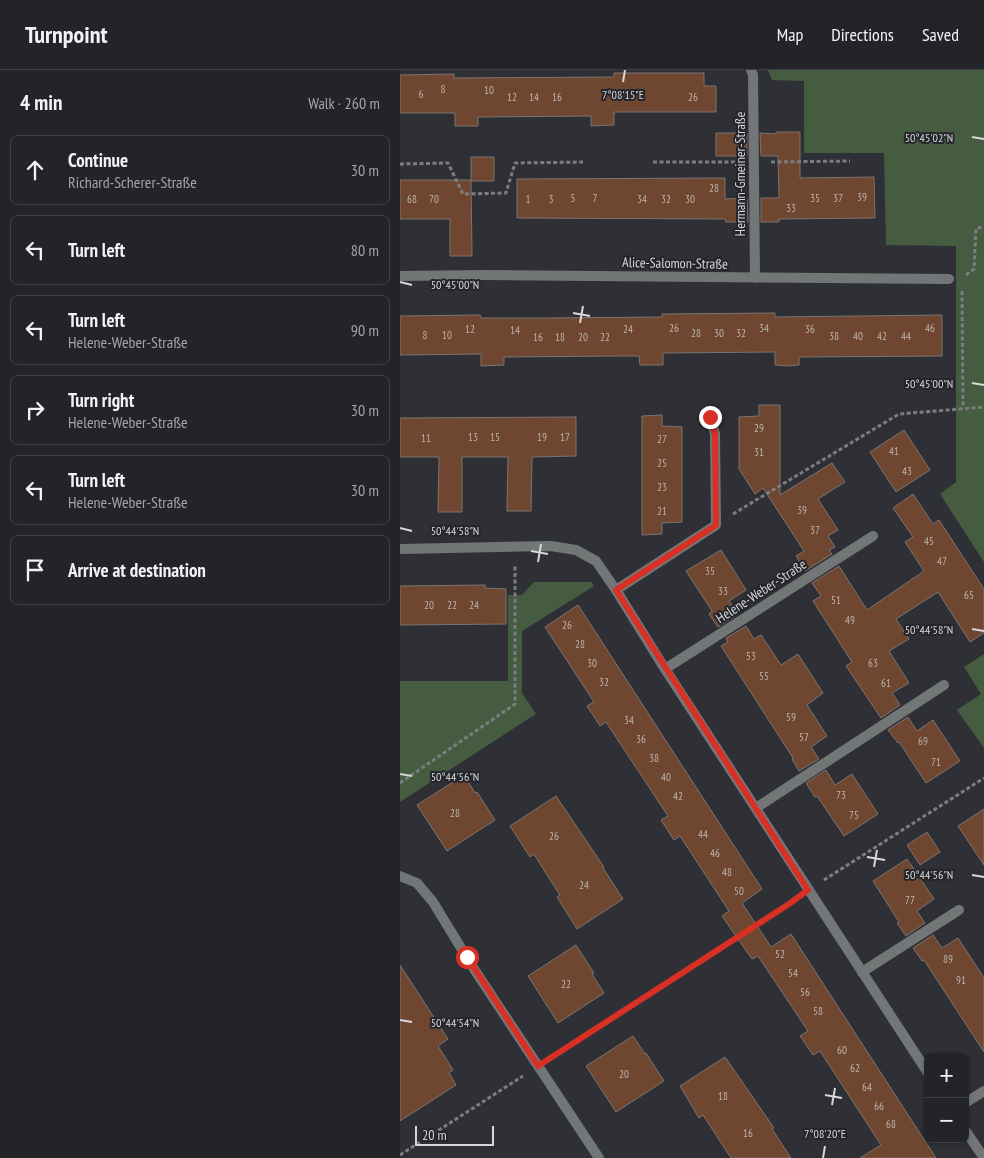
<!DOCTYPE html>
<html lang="en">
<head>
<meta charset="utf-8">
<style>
	:root { --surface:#232428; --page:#2b2c30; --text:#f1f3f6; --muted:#a3a4a8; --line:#404145 }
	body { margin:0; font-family:"PT Sans Narrow",sans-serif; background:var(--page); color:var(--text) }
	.controls { position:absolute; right:15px; bottom:15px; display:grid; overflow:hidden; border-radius:8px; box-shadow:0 1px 4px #0004 }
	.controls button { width:45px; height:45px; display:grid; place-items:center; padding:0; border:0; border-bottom:1px solid var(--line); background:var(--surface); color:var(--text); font:25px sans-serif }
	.scale { position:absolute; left:15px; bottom:12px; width:79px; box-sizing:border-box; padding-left:5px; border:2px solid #d6d7da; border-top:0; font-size:14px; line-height:18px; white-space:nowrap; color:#d6d7da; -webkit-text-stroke:4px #25262b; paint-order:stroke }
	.stop { position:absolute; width:15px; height:15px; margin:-11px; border:4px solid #d93025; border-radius:50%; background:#fff }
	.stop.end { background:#d93025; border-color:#fff; box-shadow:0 1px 5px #0008 }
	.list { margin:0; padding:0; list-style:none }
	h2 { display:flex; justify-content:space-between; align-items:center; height:65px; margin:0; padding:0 20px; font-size:21px }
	h2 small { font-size:16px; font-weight:400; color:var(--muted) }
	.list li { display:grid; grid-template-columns:32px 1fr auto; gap:15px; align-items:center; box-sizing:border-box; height:70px; margin:0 10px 10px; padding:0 10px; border:1px solid var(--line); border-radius:8px }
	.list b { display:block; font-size:19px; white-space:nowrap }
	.list p { margin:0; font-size:16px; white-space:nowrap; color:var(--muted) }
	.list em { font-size:16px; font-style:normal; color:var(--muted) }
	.icon { flex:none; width:28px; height:28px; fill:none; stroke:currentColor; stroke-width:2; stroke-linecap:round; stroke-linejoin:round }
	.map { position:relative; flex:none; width:584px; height:1088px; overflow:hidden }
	header { display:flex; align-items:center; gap:30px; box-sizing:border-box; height:70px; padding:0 25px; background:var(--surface); border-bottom:1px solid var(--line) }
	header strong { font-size:24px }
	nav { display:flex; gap:28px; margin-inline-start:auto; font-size:18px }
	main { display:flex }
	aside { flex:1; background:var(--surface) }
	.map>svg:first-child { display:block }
	.green { fill:#465c40 }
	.building { fill:#6f462f; stroke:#7b7572 }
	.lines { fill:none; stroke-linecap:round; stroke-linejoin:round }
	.path { stroke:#7c7d81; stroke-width:3; stroke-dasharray:4 2.5; stroke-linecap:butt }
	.service { stroke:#737676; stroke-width:10 }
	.minor { stroke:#737676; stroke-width:10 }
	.route { stroke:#d93025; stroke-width:6 }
	.ticks { fill:none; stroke:#d6d7da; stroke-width:2 }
	.labels { text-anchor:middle; stroke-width:4; stroke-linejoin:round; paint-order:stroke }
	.number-label { font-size:11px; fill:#bcb3af }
	.street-label { font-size:14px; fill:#d6d7da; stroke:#25262b }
	.ticks-label { font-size:12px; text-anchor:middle; fill:#d6d7da; stroke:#25262b; stroke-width:4; stroke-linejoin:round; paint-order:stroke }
</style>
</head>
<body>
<header>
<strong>Turnpoint</strong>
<nav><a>Map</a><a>Directions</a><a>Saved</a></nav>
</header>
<main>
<aside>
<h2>4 min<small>Walk · 260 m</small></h2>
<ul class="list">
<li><svg class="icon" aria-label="ahead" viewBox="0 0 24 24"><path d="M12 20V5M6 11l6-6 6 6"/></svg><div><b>Continue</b><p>Richard-Scherer-Straße</p></div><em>30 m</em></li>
<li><svg class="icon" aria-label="left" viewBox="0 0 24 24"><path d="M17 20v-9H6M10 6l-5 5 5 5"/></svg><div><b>Turn left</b></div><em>80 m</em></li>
<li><svg class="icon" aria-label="left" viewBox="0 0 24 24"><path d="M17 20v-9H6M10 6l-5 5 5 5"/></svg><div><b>Turn left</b><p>Helene-Weber-Straße</p></div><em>90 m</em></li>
<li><svg class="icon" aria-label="right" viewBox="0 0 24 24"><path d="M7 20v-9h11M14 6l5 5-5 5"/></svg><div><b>Turn right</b><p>Helene-Weber-Straße</p></div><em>30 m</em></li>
<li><svg class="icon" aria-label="left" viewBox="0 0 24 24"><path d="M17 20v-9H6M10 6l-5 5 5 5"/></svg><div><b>Turn left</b><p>Helene-Weber-Straße</p></div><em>30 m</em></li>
<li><svg class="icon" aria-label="arrive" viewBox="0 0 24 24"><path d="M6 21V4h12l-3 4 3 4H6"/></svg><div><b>Arrive at destination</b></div></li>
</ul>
</aside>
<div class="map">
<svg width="584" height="1088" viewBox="0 0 584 1088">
	<rect width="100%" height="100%" fill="#2f3035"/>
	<path class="green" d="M 368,0 L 584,0 L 584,492 L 540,424 L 556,412 L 556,176 L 486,175 L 484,83 L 404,83 L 404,11 L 372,10 Z
		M 134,512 L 191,512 L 194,516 L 122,561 L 122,623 L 136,644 L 0,732 L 0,611 L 108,611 L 108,525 L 122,525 Z
		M 584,584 L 584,678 L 557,640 L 581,624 L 564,597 Z"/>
	<path class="building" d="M 214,3 L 304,3 L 304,16 L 316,16 L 316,42 L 214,42 L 214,55 L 191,56 L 191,46 L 78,47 L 78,56 L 55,56 L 55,43 L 0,43 L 0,5 L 54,4 L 54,8 L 214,7 Z
		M 376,62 L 400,62 L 400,108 L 474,107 L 475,148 L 379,149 L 379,152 L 361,152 L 361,128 L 379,128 L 378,86 L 361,86 L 360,63 L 376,64 Z
		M 316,63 L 347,63 L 347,86 L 316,86 Z
		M 71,87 L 94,87 L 94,111 L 71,111 Z
		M 325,108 L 325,129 L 347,128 L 348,152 L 326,152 L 325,149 L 117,148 L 117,109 Z
		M 0,110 L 71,110 L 72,186 L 50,186 L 50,149 L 0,149 Z
		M 375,243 L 375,247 L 542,245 L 542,286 L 399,287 L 399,295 L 386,296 L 375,295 L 375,282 L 263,283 L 263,295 L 240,295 L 239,286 L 217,286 L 104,287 L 104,295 L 81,296 L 81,284 L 0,285 L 0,246 L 80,245 L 81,248 L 149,248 L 262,247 L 262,244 Z
		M 359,335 L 380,335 L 380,425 L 432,393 L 445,412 L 418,429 L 438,460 L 428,466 L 435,477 L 429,480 L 432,484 L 405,501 L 396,486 L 404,481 L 391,461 L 363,418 L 355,424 L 339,399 L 339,347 L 359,346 Z
		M 262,345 L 262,356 L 282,357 L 282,452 L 262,453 L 262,464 L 242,465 L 242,346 Z
		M 176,347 L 176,386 L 132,387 L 131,441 L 107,441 L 108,387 L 62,387 L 62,442 L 38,442 L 39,387 L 0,387 L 0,348 Z
		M 504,360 L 530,400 L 496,422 L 470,382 Z
		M 513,424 L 533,454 L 539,450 L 584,519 L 584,563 L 570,572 L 538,522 L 496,549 L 509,569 L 489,581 L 509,613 L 492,623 L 500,635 L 481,648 L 446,596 L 452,592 L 413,531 L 421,526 L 412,513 L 439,496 L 467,540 L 524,501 L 505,472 L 513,467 L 493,438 Z
		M 321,480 L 346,520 L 329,531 L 338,544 L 318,557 L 309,544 L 312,541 L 286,501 Z
		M 85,515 L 85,518 L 106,519 L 106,554 L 0,555 L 0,516 Z
		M 178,535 L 362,819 L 342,833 L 371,877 L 391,864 L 536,1088 L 460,1088 L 481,1075 L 420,981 L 413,985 L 400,966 L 408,961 L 358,886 L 352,889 L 322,846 L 329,841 L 280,766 L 274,770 L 261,750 L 268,746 L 206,652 L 200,656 L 193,645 L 187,636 L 194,632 L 145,557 Z
		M 346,556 L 354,569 L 361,565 L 381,595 L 398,584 L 423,623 L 407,635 L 427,666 L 411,677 L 419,689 L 399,701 L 392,689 L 393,688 L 321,576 L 328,572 L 326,568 Z
		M 508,647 L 517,661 L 533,650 L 560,691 L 526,713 L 499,672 L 498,673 L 488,660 Z
		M 426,700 L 435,715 L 452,704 L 478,744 L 444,766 L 417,726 L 415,727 L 406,713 Z
		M 64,705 L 75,723 L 77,722 L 95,750 L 47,781 L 17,735 Z
		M 156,726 L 204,797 L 203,798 L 223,829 L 177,859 L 157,827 L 160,825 L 147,805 L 134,784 L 130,787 L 110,756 Z
		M 584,739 L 584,795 L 558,756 Z
		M 527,762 L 540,782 L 520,795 L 507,775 Z
		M 507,789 L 534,829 L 517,841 L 525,853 L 506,866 L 497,853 L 499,852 L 473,811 Z
		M 533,865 L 542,878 L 558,868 L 584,908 L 584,982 L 524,890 L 522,891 L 513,878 Z
		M 176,875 L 194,903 L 192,904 L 204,923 L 158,953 L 128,906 Z
		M 0,895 L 48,969 L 38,976 L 53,1000 L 49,1003 L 56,1015 L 0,1051 Z
		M 233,966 L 245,984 L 246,983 L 264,1011 L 216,1042 L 186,996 Z
		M 325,987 L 374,1058 L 372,1059 L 391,1088 L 331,1088 L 303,1045 L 299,1048 L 280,1016 Z"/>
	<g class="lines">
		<path class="path" d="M 253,92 L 337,92
			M 371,92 L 450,91
			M 0,94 L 48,93 L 63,124 L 106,123 L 115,93 L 183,92
			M 566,205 L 574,199 L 576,159 L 584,156
			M 562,221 L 563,338
			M 333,444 L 499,344 L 584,337
			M 0,713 L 115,634 L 115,495
			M 424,810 L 584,708
			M 154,986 L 394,830
			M 0,1085 L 123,1006"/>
		<path class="service" d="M 216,520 L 316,455 L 315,364 L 310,347
			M 265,599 L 473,466
			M 356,738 L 544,615
			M 462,902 L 559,840
			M 565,1033 L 584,1021"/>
		<path class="minor" d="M 351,0 L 353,5 L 355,208
			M 0,206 L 84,205 L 549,209
			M 0,479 L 151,476 L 176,480 L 196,491 L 216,520 L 265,599 L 528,1003
			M 0,806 L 17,813 L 33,832 L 72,896 L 199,1088
			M 565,1060 L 584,1088"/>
	</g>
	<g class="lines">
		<path class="route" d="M 67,887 L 138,996 L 389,834 L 408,820 L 216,520 L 316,455 L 315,364 L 310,347"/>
	</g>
	<path class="ticks" d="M 223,12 L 225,0M 572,67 L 584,69M 0,212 L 12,215M 173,243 L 190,246M 180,253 L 183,236M 572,313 L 584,315M 0,458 L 12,461M 131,481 L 148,484M 138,492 L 141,474M 572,559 L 584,561M 0,704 L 12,706M 467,787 L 485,790M 474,797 L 477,780M 572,805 L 584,807M 0,950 L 12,952M 425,1025 L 442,1028M 432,1035 L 435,1018M 423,1088 L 425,1076"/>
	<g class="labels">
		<g class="number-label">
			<text x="43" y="23">8</text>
			<text x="89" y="24">10</text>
			<text x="21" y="28">6</text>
			<text x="112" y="31">12</text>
			<text x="134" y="31">14</text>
			<text x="157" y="31">16</text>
			<text x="293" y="31">26</text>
			<text x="314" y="122">28</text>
			<text x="462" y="131">39</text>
			<text x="173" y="132">5</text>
			<text x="195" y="132">7</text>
			<text x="415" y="132">35</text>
			<text x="438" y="132">37</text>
			<text x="12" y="133">68</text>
			<text x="34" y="133">70</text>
			<text x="128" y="133">1</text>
			<text x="151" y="133">3</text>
			<text x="242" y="133">34</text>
			<text x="266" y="133">32</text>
			<text x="290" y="133">30</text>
			<text x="391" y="142">33</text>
			<text x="274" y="262">26</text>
			<text x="364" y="262">34</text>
			<text x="530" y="262">46</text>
			<text x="70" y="263">12</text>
			<text x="228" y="263">24</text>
			<text x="410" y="263">36</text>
			<text x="115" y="264">14</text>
			<text x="296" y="267">28</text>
			<text x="319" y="267">30</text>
			<text x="341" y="267">32</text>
			<text x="25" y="269">8</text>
			<text x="47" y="269">10</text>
			<text x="434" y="270">38</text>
			<text x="458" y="270">40</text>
			<text x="482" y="270">42</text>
			<text x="506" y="270">44</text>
			<text x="138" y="271">16</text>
			<text x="160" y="271">18</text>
			<text x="183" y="271">20</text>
			<text x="205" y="271">22</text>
			<text x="359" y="362">29</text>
			<text x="73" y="371">13</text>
			<text x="95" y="371">15</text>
			<text x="142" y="371">19</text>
			<text x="165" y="371">17</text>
			<text x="26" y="372">11</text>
			<text x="262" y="373">27</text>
			<text x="494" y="385">41</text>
			<text x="359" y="386">31</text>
			<text x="262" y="397">25</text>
			<text x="507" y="405">43</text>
			<text x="262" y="421">23</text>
			<text x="402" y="444">39</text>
			<text x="262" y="445">21</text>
			<text x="415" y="464">37</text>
			<text x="529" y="475">45</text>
			<text x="542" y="495">47</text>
			<text x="310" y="505">35</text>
			<text x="323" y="525">33</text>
			<text x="569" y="529">65</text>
			<text x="436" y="534">51</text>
			<text x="29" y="539">20</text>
			<text x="52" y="539">22</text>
			<text x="74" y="539">24</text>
			<text x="450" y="554">49</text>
			<text x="167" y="559">26</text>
			<text x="180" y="578">28</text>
			<text x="351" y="590">53</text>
			<text x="192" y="597">30</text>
			<text x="473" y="597">63</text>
			<text x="364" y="610">55</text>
			<text x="204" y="616">32</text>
			<text x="486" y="617">61</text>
			<text x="391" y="651">59</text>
			<text x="229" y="654">34</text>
			<text x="404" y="671">57</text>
			<text x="241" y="673">36</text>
			<text x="523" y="675">69</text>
			<text x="254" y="692">38</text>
			<text x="536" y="696">71</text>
			<text x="266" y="711">40</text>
			<text x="441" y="729">73</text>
			<text x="278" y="730">42</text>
			<text x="55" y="747">28</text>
			<text x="454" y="749">75</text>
			<text x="303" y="768">44</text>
			<text x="154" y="770">26</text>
			<text x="315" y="787">46</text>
			<text x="327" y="806">48</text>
			<text x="184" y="819">24</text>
			<text x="339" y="825">50</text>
			<text x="510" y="834">77</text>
			<text x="380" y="888">52</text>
			<text x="548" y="893">89</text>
			<text x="393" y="907">54</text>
			<text x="561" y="914">91</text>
			<text x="166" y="918">22</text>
			<text x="405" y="926">56</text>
			<text x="418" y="945">58</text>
			<text x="442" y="984">60</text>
			<text x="455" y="1002">62</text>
			<text x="224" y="1008">20</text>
			<text x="467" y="1021">64</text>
			<text x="323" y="1030">18</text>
			<text x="479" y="1040">66</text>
			<text x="491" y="1058">68</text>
			<text x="348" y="1067">16</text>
		</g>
		<g class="street-label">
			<text transform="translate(340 104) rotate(-90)" y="5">Hermann-Gmeiner-Straße</text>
			<text transform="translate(275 193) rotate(1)" y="5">Alice-Salomon-Straße</text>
			<text transform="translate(361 521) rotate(-33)" y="5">Helene-Weber-Straße</text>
		</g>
	</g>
	<g class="ticks-label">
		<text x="223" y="29">7°08'15"E</text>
		<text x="529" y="72">50°45'02"N</text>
		<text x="55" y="219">50°45'00"N</text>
		<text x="529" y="318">50°45'00"N</text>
		<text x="55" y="465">50°44'58"N</text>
		<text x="529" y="564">50°44'58"N</text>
		<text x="55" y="711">50°44'56"N</text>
		<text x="529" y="809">50°44'56"N</text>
		<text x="55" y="957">50°44'54"N</text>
		<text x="425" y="1068">7°08'20"E</text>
	</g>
</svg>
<div class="controls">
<button>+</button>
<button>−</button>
</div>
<div class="scale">20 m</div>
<div class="stop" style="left:67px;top:887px"></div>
<div class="stop end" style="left:310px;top:347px"></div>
</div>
</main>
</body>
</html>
